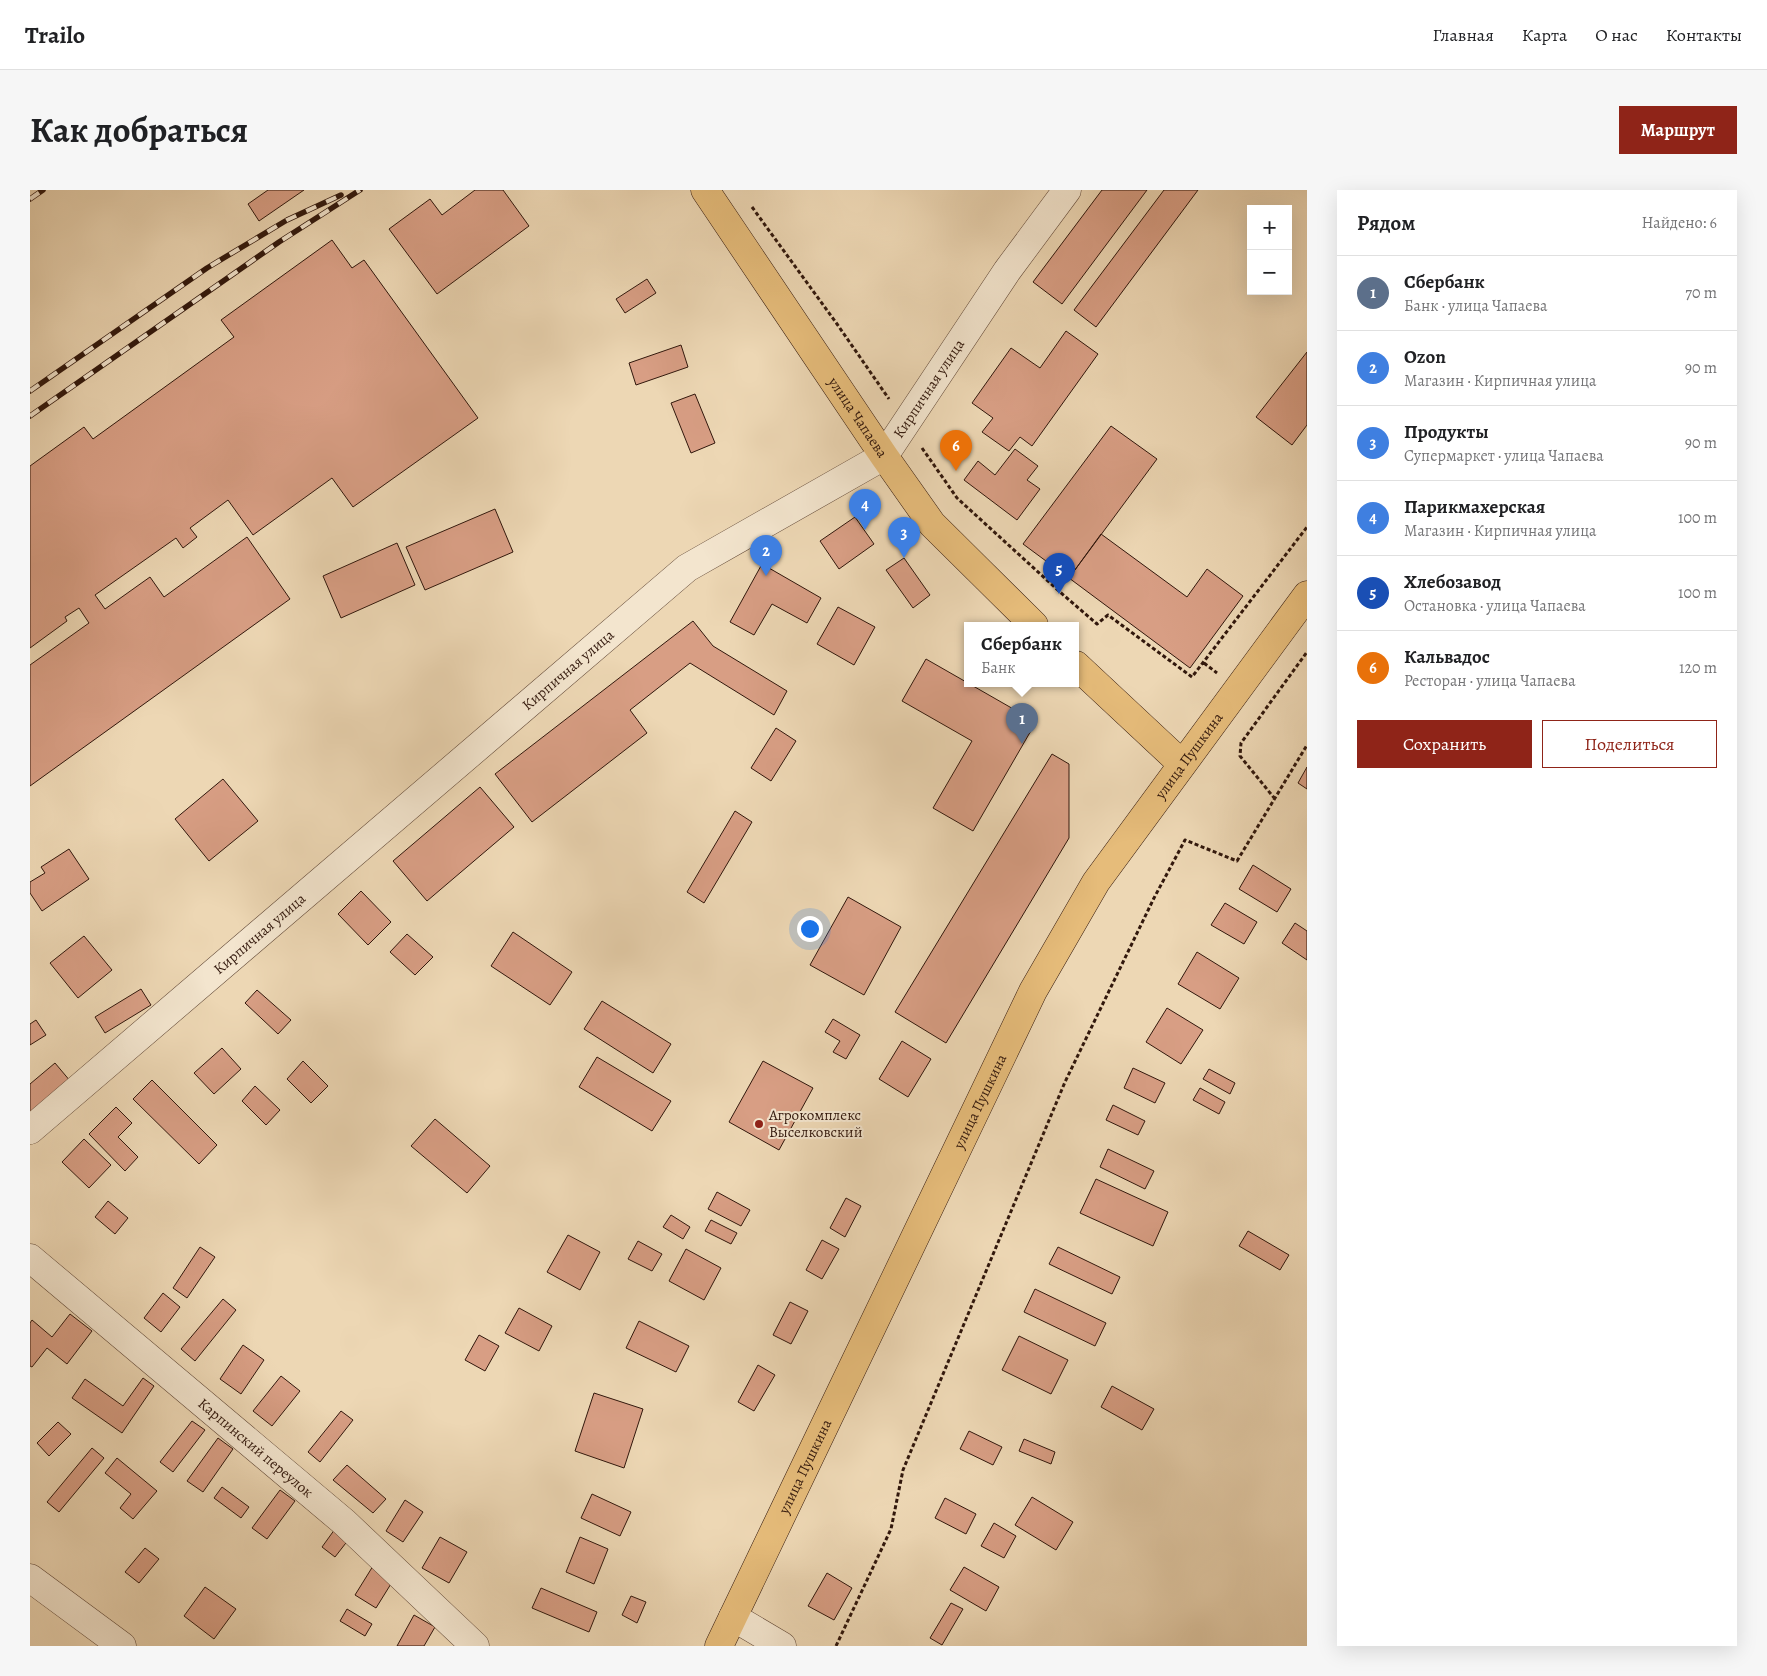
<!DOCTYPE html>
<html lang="ru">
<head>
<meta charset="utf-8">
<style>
	:root { --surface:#fff; --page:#f6f6f6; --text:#202124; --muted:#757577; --line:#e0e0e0; --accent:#8f2418 }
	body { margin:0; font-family:Alegreya,serif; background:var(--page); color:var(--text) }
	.controls { position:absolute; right:15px; top:15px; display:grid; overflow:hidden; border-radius:0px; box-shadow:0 5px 20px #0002 }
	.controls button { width:45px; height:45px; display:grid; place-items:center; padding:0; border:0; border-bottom:1px solid var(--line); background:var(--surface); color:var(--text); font:25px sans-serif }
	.you { position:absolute; left:779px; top:738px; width:18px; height:18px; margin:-12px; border:4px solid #fff; border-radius:50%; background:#1a73e8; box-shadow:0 0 0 8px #1a73e833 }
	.badge { display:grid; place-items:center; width:32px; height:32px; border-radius:50%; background:var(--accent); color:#fff; font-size:16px; font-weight:700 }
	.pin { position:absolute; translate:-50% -41px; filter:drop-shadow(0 1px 2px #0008) }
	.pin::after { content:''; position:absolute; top:26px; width:18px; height:15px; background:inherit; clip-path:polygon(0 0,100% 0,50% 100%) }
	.popup { position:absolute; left:934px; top:432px; width:115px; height:65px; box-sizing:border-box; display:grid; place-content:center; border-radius:0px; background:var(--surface); filter:drop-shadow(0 1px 4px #0005); font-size:16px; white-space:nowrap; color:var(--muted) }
	.popup b { font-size:19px; color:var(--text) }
	.popup::after { content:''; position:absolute; left:50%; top:100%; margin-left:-10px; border:10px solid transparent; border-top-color:var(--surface) }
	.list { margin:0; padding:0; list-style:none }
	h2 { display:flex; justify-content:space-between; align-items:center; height:65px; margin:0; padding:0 20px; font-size:21px }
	h2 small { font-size:16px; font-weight:400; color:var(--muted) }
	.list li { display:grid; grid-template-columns:32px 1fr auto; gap:15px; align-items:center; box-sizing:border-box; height:75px; padding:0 20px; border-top:1px solid var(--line) }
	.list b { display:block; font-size:19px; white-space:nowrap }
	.list p { margin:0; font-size:16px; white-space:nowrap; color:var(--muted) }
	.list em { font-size:16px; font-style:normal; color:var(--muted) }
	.actions { display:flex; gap:10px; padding:15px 20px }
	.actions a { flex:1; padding:11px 0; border:1px solid var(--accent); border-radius:0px; text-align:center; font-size:18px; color:var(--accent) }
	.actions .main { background:var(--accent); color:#fff }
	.map { position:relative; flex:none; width:1277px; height:1456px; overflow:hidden; border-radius:0px }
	header { display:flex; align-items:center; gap:30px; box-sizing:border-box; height:70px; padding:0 25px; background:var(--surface); border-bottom:1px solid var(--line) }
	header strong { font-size:24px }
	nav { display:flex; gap:28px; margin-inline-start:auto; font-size:18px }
	.intro { display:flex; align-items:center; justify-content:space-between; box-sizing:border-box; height:120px; padding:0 30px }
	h1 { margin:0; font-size:35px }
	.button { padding:12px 22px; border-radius:0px; background:var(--accent); color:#fff; font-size:18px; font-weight:700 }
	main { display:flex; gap:30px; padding:0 30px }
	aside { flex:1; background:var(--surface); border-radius:0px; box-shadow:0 5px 20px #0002 }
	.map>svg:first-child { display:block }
	.building { fill:#d89e84; stroke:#31170c }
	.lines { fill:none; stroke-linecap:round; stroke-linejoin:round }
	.minor-casing { stroke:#604736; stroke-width:29 }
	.major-casing { stroke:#31170c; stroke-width:29 }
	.path { stroke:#31170c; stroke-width:3; stroke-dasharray:4 2.5; stroke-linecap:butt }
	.minor { stroke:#f3e5ce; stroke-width:28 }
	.major { stroke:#e6bc7a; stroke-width:28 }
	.rail-casing { stroke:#31170c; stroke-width:5.5 }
	.rail { stroke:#f3e5ce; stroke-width:4; stroke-dasharray:11; stroke-linecap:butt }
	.poi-dot { fill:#8f2418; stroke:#f3e5ce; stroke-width:2 }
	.labels { text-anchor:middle; stroke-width:4; stroke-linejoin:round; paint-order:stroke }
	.street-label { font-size:15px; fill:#31170c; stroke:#f3e5ce }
	.poi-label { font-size:15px; fill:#31170c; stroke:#f3e5ce; text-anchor:start }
</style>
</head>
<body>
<header>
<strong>Trailo</strong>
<nav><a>Главная</a><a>Карта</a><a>О нас</a><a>Контакты</a></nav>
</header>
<div class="intro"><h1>Как добраться</h1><a class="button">Маршрут</a></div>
<main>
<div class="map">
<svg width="1277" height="1456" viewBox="0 0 1277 1456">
	<rect width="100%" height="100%" fill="#edd7b4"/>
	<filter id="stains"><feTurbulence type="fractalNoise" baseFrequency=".004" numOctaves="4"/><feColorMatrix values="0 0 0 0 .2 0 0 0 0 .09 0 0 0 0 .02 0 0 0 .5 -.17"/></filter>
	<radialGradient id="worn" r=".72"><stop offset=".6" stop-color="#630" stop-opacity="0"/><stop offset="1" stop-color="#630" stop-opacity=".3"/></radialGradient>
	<path class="building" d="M 238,0 L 274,0 L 229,31 L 218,14 Z
		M 445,0 L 473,0 L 499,36 L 407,104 L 359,39 L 400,9 L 412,25 Z
		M 1072,0 L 1117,0 L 1032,114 L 1003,92 Z
		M 1134,0 L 1168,0 L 1066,137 L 1044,120 Z
		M 302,50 L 322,78 L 334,70 L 448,228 L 323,317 L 302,288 L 223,345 L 198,310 L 160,338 L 167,347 L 153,358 L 146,348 L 65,405 L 75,419 L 120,387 L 134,407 L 217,347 L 260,409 L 0,596 L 0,475 L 59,433 L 49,418 L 35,427 L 37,431 L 0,458 L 0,276 L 54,237 L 63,249 L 204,147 L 191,130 Z
		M 617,89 L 626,103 L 595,123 L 586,109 Z
		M 1036,141 L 1068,164 L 1002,256 L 990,247 L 979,261 L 952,242 L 963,228 L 942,213 L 981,158 L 1010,178 Z
		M 651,155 L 658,177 L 606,195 L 599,173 Z
		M 1277,162 L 1277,235 L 1262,255 L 1226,227 Z
		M 665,204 L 685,253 L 661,263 L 641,213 Z
		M 1081,236 L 1127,269 L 1039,388 L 993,354 Z
		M 985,259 L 1008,276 L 997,290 L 1010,299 L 987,330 L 934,290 L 948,271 L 965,285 Z
		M 465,319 L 483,362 L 395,400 L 376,357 Z
		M 825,327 L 844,354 L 809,379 L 790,351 Z
		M 1071,344 L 1157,407 L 1177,379 L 1213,406 L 1160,478 L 1039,388 Z
		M 367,353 L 385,395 L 311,428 L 293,386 Z
		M 874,368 L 900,405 L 883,418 L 856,380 Z
		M 732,374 L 791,408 L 777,433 L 742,414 L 724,445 L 700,432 Z
		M 808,417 L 845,437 L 824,475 L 787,454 Z
		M 663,431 L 683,456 L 757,501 L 744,525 L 660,473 L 600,520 L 617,543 L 502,632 L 465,584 Z
		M 896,469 L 1006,532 L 943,641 L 903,618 L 942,551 L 872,511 Z
		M 746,538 L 766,551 L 741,591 L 721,578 Z
		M 1022,564 L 1039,574 L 1039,648 L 916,853 L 865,822 Z
		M 1277,577 L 1277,599 L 1268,593 Z
		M 193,589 L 228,631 L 179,671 L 145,629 Z
		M 450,597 L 484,637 L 397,711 L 363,671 Z
		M 705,621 L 722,632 L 674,713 L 657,702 Z
		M 39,659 L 59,689 L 12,721 L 0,703 L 0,692 L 15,683 L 11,677 Z
		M 1223,675 L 1261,699 L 1247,722 L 1209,699 Z
		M 331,701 L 361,732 L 338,755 L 308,724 Z
		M 818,707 L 871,737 L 834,805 L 780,775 Z
		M 1195,713 L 1227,732 L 1214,754 L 1181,735 Z
		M 1265,733 L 1277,741 L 1277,770 L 1252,753 Z
		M 483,742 L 542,782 L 520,815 L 461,776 Z
		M 377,744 L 403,767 L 385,785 L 360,762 Z
		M 54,746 L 82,780 L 48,808 L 20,773 Z
		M 1167,762 L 1209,788 L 1190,819 L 1148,794 Z
		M 111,799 L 121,815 L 75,843 L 65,827 Z
		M 227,800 L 261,830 L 248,844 L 215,813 Z
		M 572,811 L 641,854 L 623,883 L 554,839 Z
		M 1137,818 L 1173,840 L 1151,874 L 1116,852 Z
		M 803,829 L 830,845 L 816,869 L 803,862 L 810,851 L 795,842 Z
		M 6,830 L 16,845 L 0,855 L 0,834 Z
		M 872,851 L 901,869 L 878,907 L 849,889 Z
		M 192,858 L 211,879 L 184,904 L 164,883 Z
		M 567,867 L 641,911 L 622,941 L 549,897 Z
		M 273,871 L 298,896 L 281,913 L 257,889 Z
		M 733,871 L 783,898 L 749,960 L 699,932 Z
		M 25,873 L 41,892 L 0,928 L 0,894 Z
		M 1103,878 L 1135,893 L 1125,913 L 1094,898 Z
		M 1179,879 L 1205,893 L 1200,904 L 1173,889 Z
		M 122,890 L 187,955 L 169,974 L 103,909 Z
		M 225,896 L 250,920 L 236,935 L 212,911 Z
		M 1170,898 L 1195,912 L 1189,924 L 1163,910 Z
		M 1083,915 L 1115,931 L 1108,945 L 1076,930 Z
		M 86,917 L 102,933 L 88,947 L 108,967 L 95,981 L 59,944 Z
		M 405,929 L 460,976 L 437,1003 L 381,956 Z
		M 54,949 L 81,975 L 59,998 L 32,972 Z
		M 1078,959 L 1124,981 L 1115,999 L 1070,977 Z
		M 1066,989 L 1138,1022 L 1123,1056 L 1050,1023 Z
		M 687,1002 L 720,1020 L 711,1036 L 678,1019 Z
		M 816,1008 L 831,1016 L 815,1047 L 800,1038 Z
		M 78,1011 L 98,1028 L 85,1044 L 65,1027 Z
		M 641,1025 L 660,1037 L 653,1049 L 633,1037 Z
		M 681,1030 L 707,1043 L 701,1054 L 675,1041 Z
		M 1218,1041 L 1259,1065 L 1250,1080 L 1209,1056 Z
		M 538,1045 L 570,1062 L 550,1100 L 517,1082 Z
		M 792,1050 L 809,1059 L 792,1089 L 776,1080 Z
		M 608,1051 L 632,1064 L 622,1081 L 598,1069 Z
		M 170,1057 L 185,1067 L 157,1108 L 143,1098 Z
		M 1028,1057 L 1090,1087 L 1082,1104 L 1019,1074 Z
		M 656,1059 L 691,1078 L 674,1110 L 639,1091 Z
		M 1005,1099 L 1076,1133 L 1065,1156 L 994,1122 Z
		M 133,1103 L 150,1117 L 131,1142 L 114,1128 Z
		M 193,1109 L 206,1120 L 165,1171 L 151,1159 Z
		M 760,1112 L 778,1121 L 761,1154 L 743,1145 Z
		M 489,1118 L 522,1136 L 509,1161 L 475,1143 Z
		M 40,1124 L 62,1141 L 37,1174 L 17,1158 L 2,1177 L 0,1176 L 0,1133 L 2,1130 L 22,1147 Z
		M 609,1131 L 659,1156 L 646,1182 L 596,1158 Z
		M 449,1145 L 469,1156 L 455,1181 L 435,1170 Z
		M 989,1146 L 1038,1170 L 1021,1204 L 972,1180 Z
		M 213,1155 L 234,1170 L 211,1204 L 190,1189 Z
		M 728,1175 L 745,1185 L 724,1221 L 708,1212 Z
		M 251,1186 L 270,1201 L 242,1236 L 223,1221 Z
		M 113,1188 L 124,1196 L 92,1243 L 42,1208 L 55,1189 L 93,1216 Z
		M 1082,1196 L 1124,1219 L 1112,1240 L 1071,1217 Z
		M 564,1203 L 613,1219 L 594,1278 L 545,1261 Z
		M 311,1221 L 323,1230 L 290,1272 L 278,1262 Z
		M 162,1231 L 175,1240 L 143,1282 L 130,1272 Z
		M 28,1232 L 41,1244 L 19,1266 L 7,1253 Z
		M 939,1241 L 972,1257 L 963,1275 L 930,1259 Z
		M 188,1248 L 203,1259 L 173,1302 L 157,1291 Z
		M 994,1249 L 1025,1262 L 1021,1274 L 989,1261 Z
		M 62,1258 L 74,1268 L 29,1322 L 17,1312 Z
		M 87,1268 L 127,1301 L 103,1329 L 90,1318 L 101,1304 L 75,1283 Z
		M 317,1275 L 356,1309 L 343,1323 L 303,1290 Z
		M 192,1297 L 219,1317 L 211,1328 L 184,1308 Z
		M 250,1300 L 265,1311 L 237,1349 L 222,1338 Z
		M 562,1304 L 601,1322 L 590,1346 L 551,1328 Z
		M 1002,1307 L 1043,1332 L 1026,1360 L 985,1335 Z
		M 915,1308 L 946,1324 L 936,1344 L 905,1328 Z
		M 375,1310 L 393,1322 L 373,1352 L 356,1341 Z
		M 964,1333 L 986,1346 L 974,1368 L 951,1356 Z
		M 305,1339 L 319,1349 L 305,1367 L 292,1357 Z
		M 410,1347 L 437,1362 L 419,1393 L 392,1378 Z
		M 550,1347 L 578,1359 L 564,1394 L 536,1382 Z
		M 115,1358 L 129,1369 L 109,1393 L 95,1382 Z
		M 343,1376 L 364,1389 L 346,1418 L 325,1405 Z
		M 934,1377 L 969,1397 L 956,1421 L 920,1400 Z
		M 797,1383 L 822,1398 L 804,1430 L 778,1416 Z
		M 175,1397 L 206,1419 L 184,1449 L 154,1426 Z
		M 511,1398 L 567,1422 L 559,1442 L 502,1418 Z
		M 601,1406 L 616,1412 L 607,1433 L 592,1425 Z
		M 921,1413 L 933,1419 L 912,1455 L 900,1448 Z
		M 317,1419 L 342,1434 L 335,1446 L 310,1431 Z
		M 384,1425 L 405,1437 L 394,1456 L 367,1456 Z"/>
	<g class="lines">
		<defs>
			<g id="minor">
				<path id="s1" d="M 0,940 L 657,378 L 854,266 L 977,81 L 1037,0"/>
				<path id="s2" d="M 0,1068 L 314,1332 L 445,1456"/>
				<path d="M 0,1388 L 92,1456"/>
				<path d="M 703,1427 L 752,1456"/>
			</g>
			<g id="major">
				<path id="s3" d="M 675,0 L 854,266 L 902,334 L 1004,435"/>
				<path d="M 1046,475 L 1152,574"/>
				<path id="s4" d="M 689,1456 L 1003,801 L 1066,692 L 1277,405"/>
			</g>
		</defs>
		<use href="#minor" class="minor-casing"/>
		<use href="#major" class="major-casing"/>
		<path class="path" d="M 722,17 L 807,134 L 859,209
			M 892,258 L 927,308 L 1030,402 L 1067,434 L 1078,425 L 1162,487 L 1277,337
			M 1174,473 L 1187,483
			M 1245,609 L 1210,566 L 1211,553 L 1277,462
			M 806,1456 L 861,1339 L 873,1280 L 1035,892 L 1124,708 L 1155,650 L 1207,671 L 1277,555"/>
		<use href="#minor" class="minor"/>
		<use href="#major" class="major"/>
		<defs>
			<path id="rail" d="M 0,9 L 13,0
				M 0,201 L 177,78 L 257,30 L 311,5
				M 0,226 L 249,52 L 330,0"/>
		</defs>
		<use href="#rail" class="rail-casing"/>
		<use href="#rail" class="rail"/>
	</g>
	<circle class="poi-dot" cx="729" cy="934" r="5"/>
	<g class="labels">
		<g class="street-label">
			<text dy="5" stroke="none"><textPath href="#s1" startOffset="1172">Кирпичная улица</textPath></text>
			<text dy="5" stroke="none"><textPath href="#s3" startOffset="274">улица Чапаева</textPath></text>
			<text dy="5" stroke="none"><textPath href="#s1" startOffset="708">Кирпичная улица</textPath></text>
			<text dy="5" stroke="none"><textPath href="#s4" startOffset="1009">улица Пушкина</textPath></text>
			<text dy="5" stroke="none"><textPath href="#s1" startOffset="302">Кирпичная улица</textPath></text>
			<text dy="5" stroke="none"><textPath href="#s4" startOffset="604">улица Пушкина</textPath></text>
			<text dy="5" stroke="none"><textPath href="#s2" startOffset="295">Карпинский переулок</textPath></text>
			<text dy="5" stroke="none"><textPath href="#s4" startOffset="199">улица Пушкина</textPath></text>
		</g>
		<g class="poi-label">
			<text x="739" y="930">Агрокомплекс<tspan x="739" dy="17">Выселковский</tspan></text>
		</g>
	</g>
	<rect width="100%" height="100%" filter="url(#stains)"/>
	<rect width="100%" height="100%" fill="url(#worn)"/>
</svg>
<div class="controls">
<button>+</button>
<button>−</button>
</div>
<div class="you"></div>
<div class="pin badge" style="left:992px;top:554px;background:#5c6f8a">1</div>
<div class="popup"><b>Сбербанк</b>Банк</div>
<div class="pin badge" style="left:736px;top:386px;background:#3f7fe0">2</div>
<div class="pin badge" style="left:874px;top:368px;background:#3f7fe0">3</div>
<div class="pin badge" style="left:835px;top:340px;background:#3f7fe0">4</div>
<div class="pin badge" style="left:1029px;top:404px;background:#1a4fb4">5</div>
<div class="pin badge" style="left:926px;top:281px;background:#e8710a">6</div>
</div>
<aside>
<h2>Рядом<small>Найдено: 6</small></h2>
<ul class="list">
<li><span class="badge" style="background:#5c6f8a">1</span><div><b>Сбербанк</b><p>Банк · улица Чапаева</p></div><em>70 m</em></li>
<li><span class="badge" style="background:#3f7fe0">2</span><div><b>Ozon</b><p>Магазин · Кирпичная улица</p></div><em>90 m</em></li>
<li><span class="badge" style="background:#3f7fe0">3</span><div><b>Продукты</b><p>Супермаркет · улица Чапаева</p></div><em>90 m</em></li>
<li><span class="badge" style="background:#3f7fe0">4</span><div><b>Парикмахерская</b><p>Магазин · Кирпичная улица</p></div><em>100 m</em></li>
<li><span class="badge" style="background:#1a4fb4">5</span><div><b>Хлебозавод</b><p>Остановка · улица Чапаева</p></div><em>100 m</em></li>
<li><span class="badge" style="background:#e8710a">6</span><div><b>Кальвадос</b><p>Ресторан · улица Чапаева</p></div><em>120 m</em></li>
</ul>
<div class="actions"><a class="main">Сохранить</a><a>Поделиться</a></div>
</aside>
</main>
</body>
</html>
